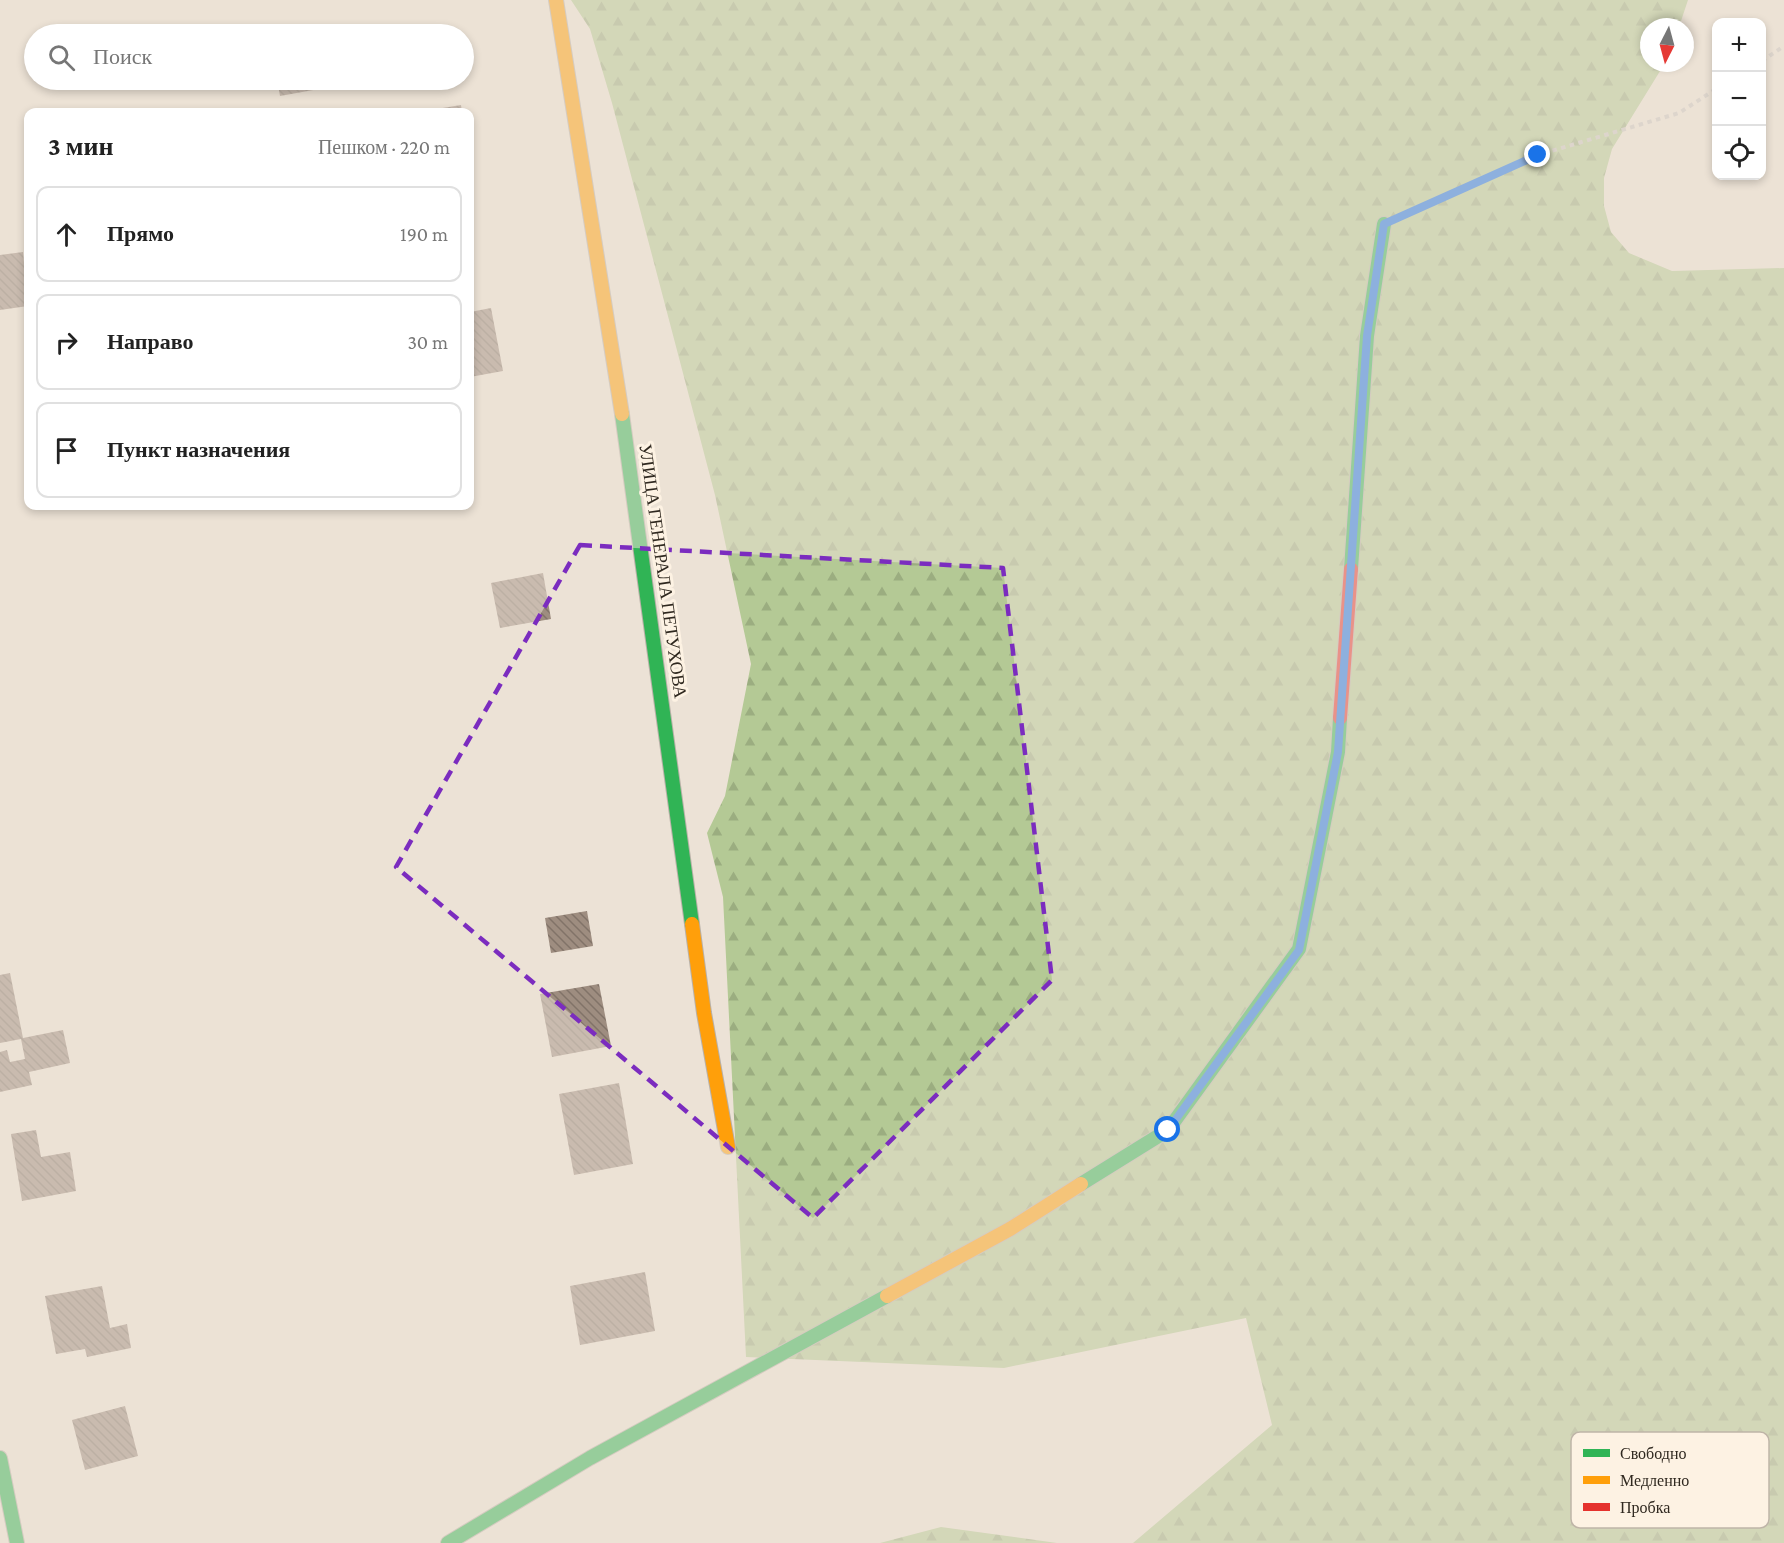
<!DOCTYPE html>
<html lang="ru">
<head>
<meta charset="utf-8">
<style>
	:root { --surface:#fff; --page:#f6f6f6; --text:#222; --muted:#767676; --line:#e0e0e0 }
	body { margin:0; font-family:"Crimson Pro",serif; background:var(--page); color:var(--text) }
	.controls { position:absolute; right:18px; top:18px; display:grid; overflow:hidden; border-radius:12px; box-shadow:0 3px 9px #0003 }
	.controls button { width:54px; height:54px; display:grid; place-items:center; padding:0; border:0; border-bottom:2px solid var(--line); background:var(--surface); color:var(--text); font:30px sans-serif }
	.compass { position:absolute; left:1640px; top:18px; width:54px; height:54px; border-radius:50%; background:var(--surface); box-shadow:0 3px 9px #0003; rotate:186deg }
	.stop { position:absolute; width:18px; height:18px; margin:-14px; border:4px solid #1a73e8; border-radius:50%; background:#fff }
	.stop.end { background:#1a73e8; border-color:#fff; box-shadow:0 2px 6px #0008 }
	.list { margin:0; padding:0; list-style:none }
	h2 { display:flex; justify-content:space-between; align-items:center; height:78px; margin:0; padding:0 24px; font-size:26px }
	h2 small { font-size:20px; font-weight:400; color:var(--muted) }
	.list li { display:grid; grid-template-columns:39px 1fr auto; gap:18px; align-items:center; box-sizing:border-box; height:96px; margin:0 12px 12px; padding:0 12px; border:2px solid var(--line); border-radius:12px }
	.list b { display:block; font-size:22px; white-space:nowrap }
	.list em { font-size:20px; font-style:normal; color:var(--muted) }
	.icon { flex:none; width:33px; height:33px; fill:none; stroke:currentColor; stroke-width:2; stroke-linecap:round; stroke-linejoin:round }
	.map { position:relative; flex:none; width:1784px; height:1543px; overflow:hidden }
	.search { position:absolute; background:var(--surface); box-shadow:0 3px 9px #0003; left:24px; top:24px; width:450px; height:66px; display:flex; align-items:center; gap:15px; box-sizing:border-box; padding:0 21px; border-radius:33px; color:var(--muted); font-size:22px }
	.panel { position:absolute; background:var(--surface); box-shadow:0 3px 9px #0003; left:24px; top:108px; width:450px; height:402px; border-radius:12px }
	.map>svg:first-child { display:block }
	.forest { fill:url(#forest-firs) }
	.building { fill:url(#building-back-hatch) }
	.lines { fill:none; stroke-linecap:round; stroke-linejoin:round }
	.fast-casing { stroke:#b9b1a8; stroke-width:16 }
	.slow-casing { stroke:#b9b1a8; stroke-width:16 }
	.jam-casing { stroke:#b9b1a8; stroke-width:16 }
	.path { stroke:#cac6c2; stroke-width:4; stroke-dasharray:4.5 4.5; stroke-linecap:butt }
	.fast { stroke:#30b455; stroke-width:14 }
	.slow { stroke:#ff9f0a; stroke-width:14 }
	.jam { stroke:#e5322d; stroke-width:14 }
	.route { stroke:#1a73e8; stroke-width:8 }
	.marked { fill:none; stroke:#7b2cbf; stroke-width:4.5; stroke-dasharray:12 8; stroke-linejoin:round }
	.labels { text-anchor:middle; stroke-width:6; stroke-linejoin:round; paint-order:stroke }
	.street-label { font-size:18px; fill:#2f281f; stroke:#fdf2e3 }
	.key { fill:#fdf2e3; stroke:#bfb5a8; stroke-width:1.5 }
	.key-label { font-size:16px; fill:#2f281f }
</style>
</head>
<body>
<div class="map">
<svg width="1784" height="1543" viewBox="0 0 1784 1543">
	<defs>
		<pattern id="forest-firs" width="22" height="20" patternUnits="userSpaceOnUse" patternTransform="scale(1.5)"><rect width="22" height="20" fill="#b4c995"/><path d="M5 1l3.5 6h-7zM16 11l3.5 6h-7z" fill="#9bad80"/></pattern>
		<pattern id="building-back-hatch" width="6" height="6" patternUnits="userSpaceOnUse" patternTransform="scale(1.5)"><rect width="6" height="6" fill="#9e8d80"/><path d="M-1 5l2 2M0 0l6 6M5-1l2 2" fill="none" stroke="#817368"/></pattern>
	</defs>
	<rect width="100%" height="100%" fill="#ece2d6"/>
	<path class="forest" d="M 571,0 L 1688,0 L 1679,27 L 1649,27 L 1649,63 L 1665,63 L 1612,149 L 1604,178 L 1604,206 L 1611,232 L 1629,253 L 1672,271 L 1784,268 L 1784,1543 L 1133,1543 L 1272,1425 L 1246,1318 L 1004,1368 L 746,1357 L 723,897 L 707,833 L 725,796 L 751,664 L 715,495 L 612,103 L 590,29 Z
		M 941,1527 L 1057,1543 L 880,1543 Z"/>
	<path class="building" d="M 277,80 L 328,80 L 330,87 L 280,96 Z
		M 461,105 L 462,112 L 424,112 L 424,111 Z
		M 23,252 L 28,306 L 0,310 L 0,255 Z
		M 491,308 L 503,371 L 470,377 L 470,312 Z
		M 543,573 L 551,619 L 500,628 L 491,583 Z
		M 587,911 L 593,946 L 551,953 L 545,918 Z
		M 10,973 L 23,1038 L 63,1030 L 70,1063 L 29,1072 L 32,1085 L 0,1092 L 0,1052 L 7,1050 L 10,1062 L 25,1059 L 21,1039 L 0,1043 L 0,975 Z
		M 599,984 L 611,1046 L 552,1057 L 540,994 Z
		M 619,1083 L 633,1164 L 574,1175 L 559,1094 Z
		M 36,1130 L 41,1157 L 70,1152 L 76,1191 L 22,1201 L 11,1134 Z
		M 645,1272 L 655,1331 L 580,1345 L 570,1286 Z
		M 102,1286 L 110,1328 L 127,1324 L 131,1348 L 87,1357 L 85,1349 L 56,1354 L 45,1296 Z
		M 125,1406 L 138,1456 L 85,1470 L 72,1420 Z"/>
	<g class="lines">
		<defs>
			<path id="fast" d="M 622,414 L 692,924
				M 1351,569 L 1367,336 L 1384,224
				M 1081,1184 L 1168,1130 L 1299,949 L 1338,752 L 1340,718
				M 0,1458 L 17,1543
				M 448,1543 L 590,1458 L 887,1296"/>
			<path id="slow" d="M 556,0 L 622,414
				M 692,924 L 704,1013 L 728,1147
				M 887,1296 L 1010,1229 L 1081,1184"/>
			<path id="jam" d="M 1340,718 L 1351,569"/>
		</defs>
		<use href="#fast" class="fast-casing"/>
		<use href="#slow" class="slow-casing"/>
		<use href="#jam" class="jam-casing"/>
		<path class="path" d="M 1762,61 L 1784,46
			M 1412,211 L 1538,155 L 1679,113 L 1716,89"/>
		<use href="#fast" class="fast"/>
		<use href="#slow" class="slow"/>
		<use href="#jam" class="jam"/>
	</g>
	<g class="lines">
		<path class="route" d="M 1168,1130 L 1299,950 L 1338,752 L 1367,336 L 1384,224 L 1538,155"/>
	</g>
	<path d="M0 0H1784V1543H0ZM 580,545 L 1003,568 L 1052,980 L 813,1218 L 396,867 Z" fill="#ece2d6" fill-opacity=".55" fill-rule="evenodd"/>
	<path class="marked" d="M 580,545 L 1003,568 L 1052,980 L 813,1218 L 396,867 Z"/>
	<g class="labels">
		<g class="street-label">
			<text transform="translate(663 571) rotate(82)" y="6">УЛИЦА ГЕНЕРАЛА ПЕТУХОВА</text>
		</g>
	</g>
	<rect x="1571" y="1432" width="198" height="96" rx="9" class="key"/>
	<rect x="1583" y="1449" width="27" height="8" fill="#30b455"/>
	<rect x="1583" y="1476" width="27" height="8" fill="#ff9f0a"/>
	<rect x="1583" y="1503" width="27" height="8" fill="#e5322d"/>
	<g class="key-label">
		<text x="1620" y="1459">Свободно</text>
		<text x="1620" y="1486">Медленно</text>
		<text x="1620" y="1513">Пробка</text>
	</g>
</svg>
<div class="controls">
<button>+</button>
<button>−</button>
<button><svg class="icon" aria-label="locate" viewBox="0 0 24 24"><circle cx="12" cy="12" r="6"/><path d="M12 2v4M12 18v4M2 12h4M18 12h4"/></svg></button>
</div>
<svg class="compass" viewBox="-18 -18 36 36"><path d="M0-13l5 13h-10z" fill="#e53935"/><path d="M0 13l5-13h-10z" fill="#767676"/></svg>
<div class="stop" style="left:1168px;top:1130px"></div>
<div class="stop end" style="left:1538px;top:155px"></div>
<div class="search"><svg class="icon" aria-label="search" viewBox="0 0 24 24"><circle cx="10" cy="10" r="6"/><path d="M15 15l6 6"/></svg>Поиск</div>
<section class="panel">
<h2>3 мин<small>Пешком · 220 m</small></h2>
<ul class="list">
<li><svg class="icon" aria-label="ahead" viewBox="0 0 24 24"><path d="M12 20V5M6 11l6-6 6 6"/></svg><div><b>Прямо</b></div><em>190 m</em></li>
<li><svg class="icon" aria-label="right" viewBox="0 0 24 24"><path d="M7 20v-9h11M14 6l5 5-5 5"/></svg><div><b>Направо</b></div><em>30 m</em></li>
<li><svg class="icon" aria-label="arrive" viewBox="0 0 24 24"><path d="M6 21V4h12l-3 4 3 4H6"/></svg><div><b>Пункт назначения</b></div></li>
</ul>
</section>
</div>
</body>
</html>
